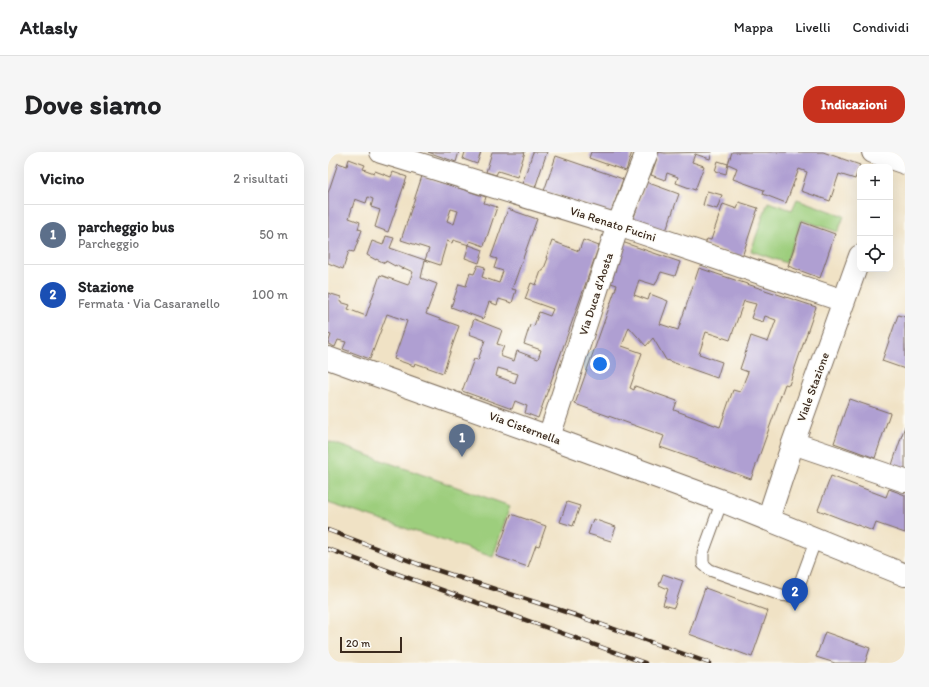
<!DOCTYPE html>
<html lang="it">
<head>
<meta charset="utf-8">
<style>
	:root { --surface:#fff; --page:#f6f6f6; --text:#202124; --muted:#757577; --line:#e0e0e0; --accent:#c8321e }
	body { margin:0; font-family:Itim,sans-serif; background:var(--page); color:var(--text) }
	.controls { position:absolute; right:12px; top:12px; display:grid; overflow:hidden; border-radius:8px; box-shadow:0 4px 16px #0002 }
	.controls button { width:36px; height:36px; display:grid; place-items:center; padding:0; border:0; border-bottom:1px solid var(--line); background:var(--surface); color:var(--text); font:20px sans-serif }
	.scale { position:absolute; left:12px; bottom:10px; width:62px; box-sizing:border-box; padding-left:4px; border:2px solid #3b2a1e; border-top:0; font-size:11px; line-height:14px; white-space:nowrap; color:#3b2a1e; -webkit-text-stroke:3px #fdfcf7; paint-order:stroke }
	.you { position:absolute; left:272px; top:212px; width:14px; height:14px; margin:-10px; border:3px solid #fff; border-radius:50%; background:#1a73e8; box-shadow:0 0 0 6px #1a73e833 }
	.badge { display:grid; place-items:center; width:26px; height:26px; border-radius:50%; background:var(--accent); color:#fff; font-size:13px; font-weight:700 }
	.pin { position:absolute; translate:-50% -33px; filter:drop-shadow(0 1px 2px #0008) }
	.pin::after { content:''; position:absolute; top:21px; width:14px; height:12px; background:inherit; clip-path:polygon(0 0,100% 0,50% 100%) }
	.list { margin:0; padding:0; list-style:none }
	h2 { display:flex; justify-content:space-between; align-items:center; height:52px; margin:0; padding:0 16px; font-size:17px }
	h2 small { font-size:13px; font-weight:400; color:var(--muted) }
	.list li { display:grid; grid-template-columns:26px 1fr auto; gap:12px; align-items:center; box-sizing:border-box; height:60px; padding:0 16px; border-top:1px solid var(--line) }
	.list b { display:block; font-size:15px; white-space:nowrap }
	.list p { margin:0; font-size:13px; white-space:nowrap; color:var(--muted) }
	.list em { font-size:13px; font-style:normal; color:var(--muted) }
	.icon { flex:none; width:22px; height:22px; fill:none; stroke:currentColor; stroke-width:2; stroke-linecap:round; stroke-linejoin:round }
	.map { position:relative; flex:none; width:577px; height:511px; overflow:hidden; border-radius:16px }
	header { display:flex; align-items:center; gap:24px; box-sizing:border-box; height:56px; padding:0 20px; background:var(--surface); border-bottom:1px solid var(--line) }
	header strong { font-size:19px }
	nav { display:flex; gap:22px; margin-inline-start:auto; font-size:14px }
	.intro { display:flex; align-items:center; justify-content:space-between; box-sizing:border-box; height:96px; padding:0 24px }
	h1 { margin:0; font-size:28px }
	.button { padding:10px 18px; border-radius:16px; background:var(--accent); color:#fff; font-size:14px; font-weight:700 }
	main { display:flex; gap:24px; padding:0 24px }
	aside { flex:1; background:var(--surface); border-radius:16px; box-shadow:0 4px 16px #0002 }
	.map>svg:first-child { display:block }
	.green { fill:#9dce7d; stroke:#6c7c4e }
	.building { fill:#af9fd2; fill-rule:evenodd }
	.lines { fill:none; stroke-linecap:round; stroke-linejoin:round }
	.lane-casing { stroke:#7a6a58; stroke-width:13 }
	.street-casing { stroke:#7a6a58; stroke-width:24 }
	.lane { stroke:#fff; stroke-width:11 }
	.street { stroke:#fff; stroke-width:22 }
	.rail-casing { stroke:#3b2a1e; stroke-width:4.5 }
	.rail { stroke:#fdfcf7; stroke-width:3; stroke-dasharray:9; stroke-linecap:butt }
	.labels { text-anchor:middle; stroke-width:3; stroke-linejoin:round; paint-order:stroke }
	.street-label { font-size:12px; fill:#3b2a1e; stroke:#fdfcf7 }
</style>
</head>
<body>
<header>
<strong>Atlasly</strong>
<nav><a>Mappa</a><a>Livelli</a><a>Condividi</a></nav>
</header>
<div class="intro"><h1>Dove siamo</h1><a class="button">Indicazioni</a></div>
<main>
<aside>
<h2>Vicino<small>2 risultati</small></h2>
<ul class="list">
<li><span class="badge" style="background:#5c6f8a">1</span><div><b>parcheggio bus</b><p>Parcheggio</p></div><em>50 m</em></li>
<li><span class="badge" style="background:#1a4fb4">2</span><div><b>Stazione</b><p>Fermata · Via Casaranello</p></div><em>100 m</em></li>
</ul>
</aside>
<div class="map">
<svg width="577" height="511" viewBox="0 0 577 511">
	<rect width="100%" height="100%" fill="#fdfcf7"/>
	<filter id="ink" filterUnits="userSpaceOnUse"><feTurbulence type="fractalNoise" baseFrequency=".025" numOctaves="2"/><feDisplacementMap in="SourceGraphic" scale="8" xChannelSelector="R" yChannelSelector="G"/><feConvolveMatrix kernelMatrix="1 2 1 2 8 2 1 2 1" color-interpolation-filters="sRGB"/></filter>
	<filter id="wash" filterUnits="userSpaceOnUse"><feTurbulence type="fractalNoise" baseFrequency=".012" numOctaves="4" result="noise"/><feDisplacementMap in="SourceGraphic" scale="16" xChannelSelector="R" yChannelSelector="G"/><feGaussianBlur stdDeviation="0.9" result="paint"/><feColorMatrix in="noise" values="0 0 0 0 0 0 0 0 0 0 0 0 0 0 0 0 0 1.4 0 .05"/><feComposite in="paint" operator="in"/></filter>
	<g filter="url(#wash)">
		<rect width="100%" height="100%" fill="#f0e2c5"/>
		<path class="green" d="M 469,47 L 516,64 L 510,80 L 474,68 L 458,111 L 423,99 L 440,50 L 464,58 Z
			M 0,289 L 182,354 L 165,405 L 0,351 Z"/>
		<g id="blocks">
			<path class="building" d="M 100,0 L 131,0 L 128,10 Z
				M 137,0 L 153,0 L 149,12 L 135,7 Z
				M 164,0 L 197,0 L 189,25 L 170,19 L 168,23 L 158,20 Z
				M 205,0 L 219,0 L 207,36 L 194,32 Z
				M 263,0 L 304,0 L 298,19 L 261,6 Z
				M 329,0 L 337,1 L 384,0 L 382,7 L 367,2 L 364,10 L 376,14 L 367,38 L 348,31 L 350,25 L 339,21 L 337,28 L 323,23 L 329,6 L 327,5 Z
				M 404,0 L 495,0 L 532,13 L 527,27 L 511,22 L 502,49 L 473,39 L 479,20 L 471,17 L 458,51 L 435,42 L 436,38 L 405,27 L 409,16 L 400,12 L 398,22 L 387,19 L 390,9 L 400,12 Z
				M 228,4 L 295,27 L 283,61 L 216,39 Z
				M 21,7 L 37,13 L 35,17 L 46,21 L 47,19 L 63,25 L 65,20 L 79,25 L 60,80 L 47,75 L 52,58 L 43,55 L 45,47 L 40,45 L 38,51 L 27,47 L 21,66 L 32,70 L 30,77 L 34,78 L 26,100 L 21,99 L 15,117 L 0,111 L 0,41 L 10,11 L 19,14 Z
				M 94,24 L 158,45 L 156,51 L 169,55 L 156,94 L 142,89 L 141,93 L 155,98 L 151,111 L 137,106 L 141,93 L 125,88 L 124,91 L 119,89 L 112,113 L 97,108 L 101,97 L 73,88 ZM 123,57 L 130,59 L 126,72 L 119,69 Z
				M 318,30 L 351,42 L 338,79 L 305,68 Z
				M 379,39 L 394,43 L 389,57 L 375,53 Z
				M 411,50 L 430,56 L 414,105 L 377,92 L 379,87 L 383,88 L 395,52 L 409,57 Z
				M 180,57 L 209,67 L 184,137 L 188,138 L 184,151 L 171,147 L 169,153 L 161,150 L 155,167 L 123,155 L 131,132 L 138,134 L 142,121 L 146,122 L 150,113 L 157,115 L 154,125 L 171,131 L 175,119 L 166,116 L 169,107 L 163,105 Z
				M 474,70 L 507,82 L 492,126 L 460,114 Z
				M 58,84 L 66,86 L 62,96 L 97,108 L 93,126 L 109,132 L 98,162 L 131,174 L 115,221 L 87,211 L 86,214 L 66,207 L 79,169 L 59,162 L 42,207 L 15,197 L 18,190 L 10,188 L 7,195 L 0,192 L 3,183 L 0,182 L 0,141 L 13,145 L 12,150 L 22,153 L 20,157 L 38,164 L 52,123 L 80,133 L 85,120 L 76,116 L 75,117 L 67,113 L 67,114 L 58,109 L 57,111 L 48,107 L 48,108 L 39,103 L 44,89 L 55,93 Z
				M 255,88 L 271,94 L 210,266 L 197,261 L 199,254 L 187,249 L 184,257 L 134,239 L 146,207 L 150,208 L 157,188 L 141,182 L 146,167 L 174,178 L 169,192 L 176,194 L 172,204 L 186,209 L 189,199 L 210,207 L 213,198 L 196,192 L 202,173 L 206,174 L 211,160 L 222,164 L 225,157 L 197,147 L 203,131 L 208,133 L 213,119 L 215,119 L 220,106 L 218,106 L 224,89 L 251,99 ZM 170,216 L 190,222 L 187,231 L 168,224 Z
				M 294,90 L 352,110 L 347,124 L 333,120 L 327,133 L 311,128 L 306,143 L 320,148 L 322,142 L 340,149 L 332,172 L 350,178 L 371,116 L 488,155 L 461,233 L 457,232 L 423,327 L 332,295 L 336,284 L 247,252 L 289,133 L 283,131 L 291,106 L 289,105 ZM 416,149 L 428,152 L 423,166 L 435,170 L 437,164 L 448,168 L 440,190 L 423,184 L 412,217 L 420,220 L 412,240 L 405,238 L 392,275 L 346,258 L 349,249 L 307,234 L 306,238 L 302,236 L 314,201 L 294,194 L 301,175 L 318,194 L 325,186 L 338,208 L 389,226 L 394,210 L 371,202 L 378,180 L 402,188 Z
				M 570,163 L 577,165 L 577,217 L 554,209 Z
				M 521,247 L 562,261 L 547,306 L 506,291 Z
				M 577,274 L 577,318 L 564,313 Z
				M 503,324 L 558,345 L 561,337 L 577,343 L 577,381 L 548,371 L 545,379 L 490,358 Z
				M 239,350 L 252,354 L 245,374 L 232,370 Z
				M 183,362 L 218,374 L 211,394 L 208,393 L 200,415 L 168,404 Z
				M 265,367 L 288,375 L 283,389 L 260,382 Z
				M 335,422 L 355,429 L 346,456 L 335,453 L 340,437 L 331,433 Z
				M 377,436 L 440,459 L 424,505 L 361,482 Z
				M 497,480 L 542,496 L 537,511 L 507,511 L 488,505 Z"/>
		</g>
	</g>
	<g filter="url(#ink)">
		<use href="#blocks" fill-opacity="0" stroke="#7a6a58" stroke-width="1"/>
		<g class="lines">
			<defs>
				<path id="lane" d="M 394,349 L 375,401 L 375,412 L 382,418 L 453,443 C 461,445 466,443 470,436 L 488,387"/>
				<path id="street" d="M 53,0 L 290,73 L 516,149
					M 545,0 L 577,11
					M 0,206 L 221,285 L 394,349 L 577,423
					M 221,285 L 290,73 L 319,0
					M 465,291 L 577,329
					M 440,367 L 465,291 L 532,104"/>
			</defs>
			<use href="#lane" class="lane-casing"/>
			<use href="#street" class="street-casing"/>
			<use href="#lane" class="lane"/>
			<use href="#street" class="street"/>
			<defs>
				<path id="rail" d="M 0,378 L 90,412 L 247,463 L 381,511
					M 0,397 L 317,511"/>
			</defs>
			<use href="#rail" class="rail-casing"/>
			<use href="#rail" class="rail"/>
		</g>
	</g>
	<g class="labels">
		<g class="street-label">
			<text transform="translate(285 72) rotate(18)" y="4">Via Renato Fucini</text>
			<text transform="translate(268 142) rotate(-72)" y="4">Via Duca d'Aosta</text>
			<text transform="translate(485 235) rotate(-70)" y="4">Viale Stazione</text>
			<text transform="translate(197 276) rotate(20)" y="4">Via Cisternella</text>
		</g>
	</g>
</svg>
<div class="controls">
<button>+</button>
<button>−</button>
<button><svg class="icon" aria-label="locate" viewBox="0 0 24 24"><circle cx="12" cy="12" r="6"/><path d="M12 2v4M12 18v4M2 12h4M18 12h4"/></svg></button>
</div>
<div class="scale">20 m</div>
<div class="you"></div>
<div class="pin badge" style="left:134px;top:305px;background:#5c6f8a">1</div>
<div class="pin badge" style="left:467px;top:459px;background:#1a4fb4">2</div>
</div>
</main>
</body>
</html>
